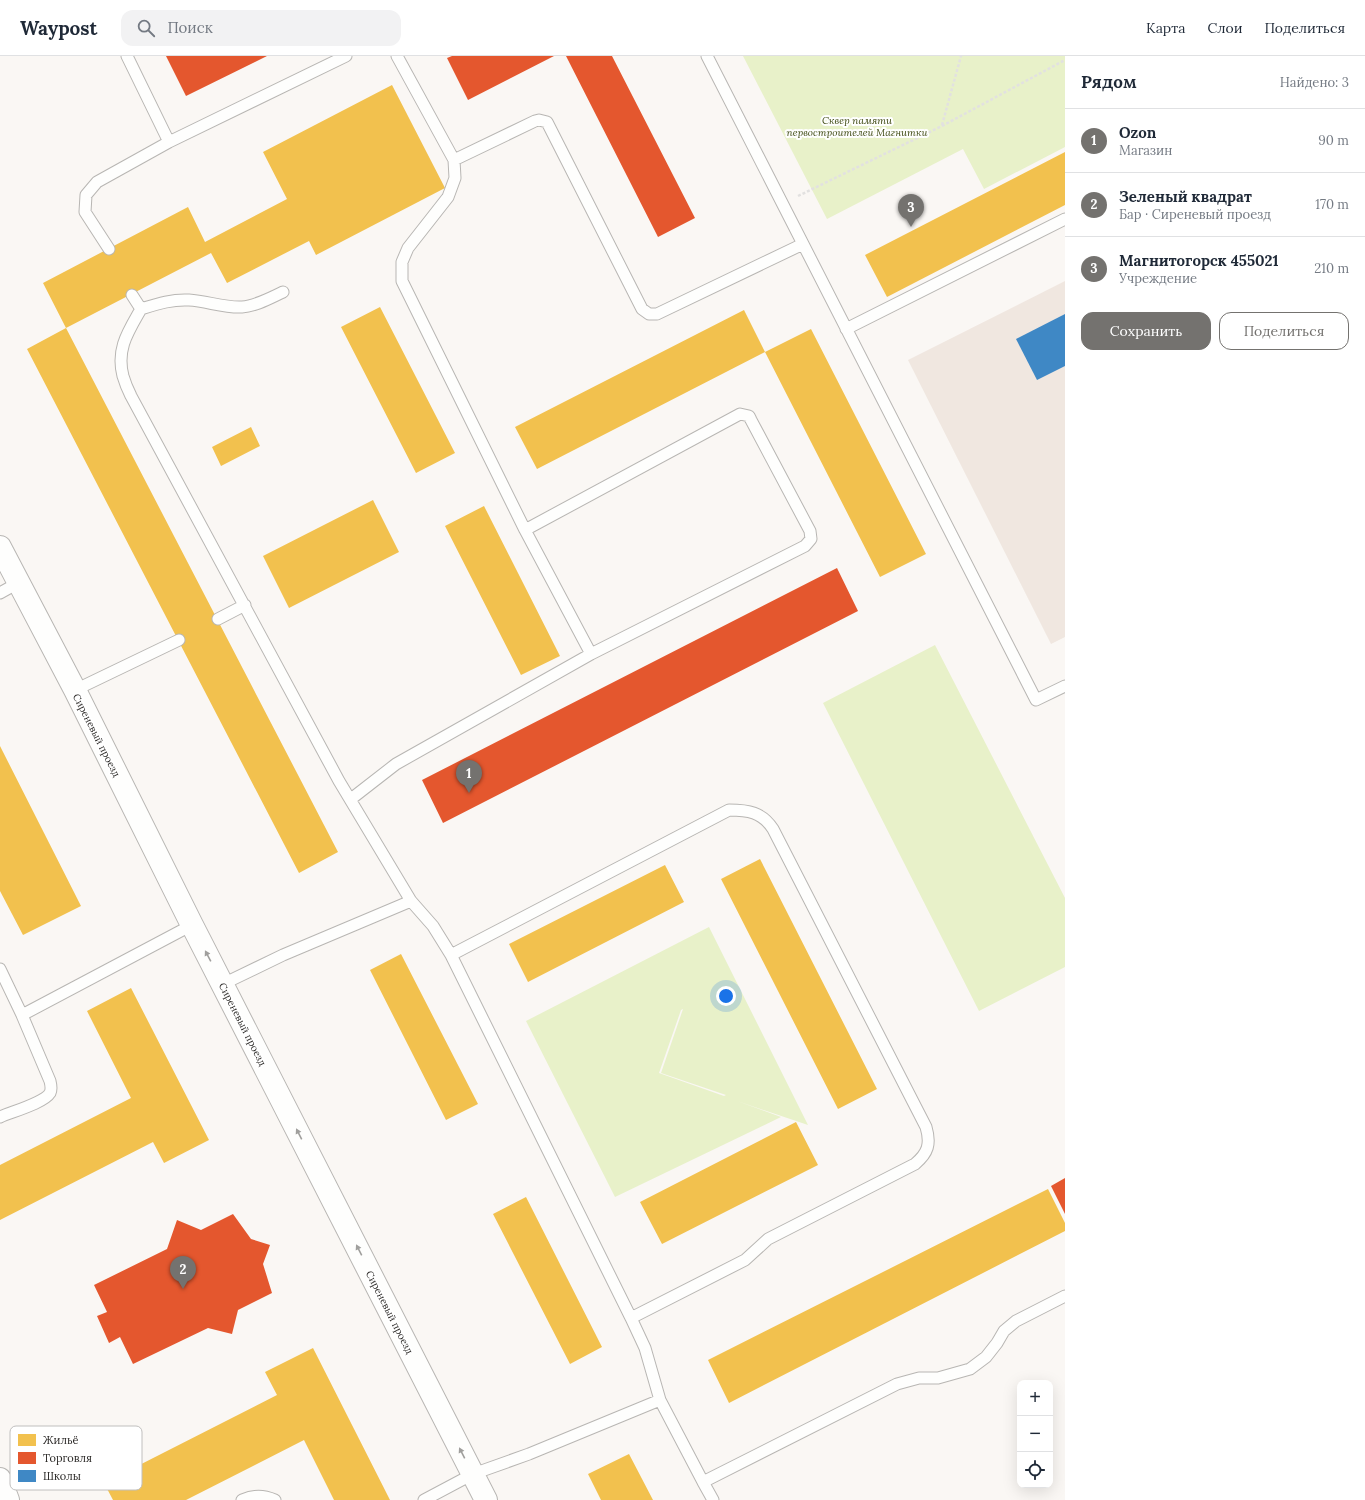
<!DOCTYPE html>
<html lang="ru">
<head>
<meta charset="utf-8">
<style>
	:root { --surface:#fff; --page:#f2f2f3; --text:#1f2937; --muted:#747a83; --line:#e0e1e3; --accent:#74726f }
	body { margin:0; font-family:Lora,serif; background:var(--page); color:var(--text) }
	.controls { position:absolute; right:12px; bottom:12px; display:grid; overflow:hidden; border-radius:8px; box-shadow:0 4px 16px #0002 }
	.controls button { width:36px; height:36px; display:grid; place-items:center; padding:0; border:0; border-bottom:1px solid var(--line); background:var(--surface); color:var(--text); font:20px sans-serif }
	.you { position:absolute; left:726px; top:940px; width:14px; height:14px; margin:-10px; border:3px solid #fff; border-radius:50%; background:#1a73e8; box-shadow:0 0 0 6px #1a73e833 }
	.badge { display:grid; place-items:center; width:26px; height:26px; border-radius:50%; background:var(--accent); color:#fff; font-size:13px; font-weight:700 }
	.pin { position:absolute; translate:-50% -33px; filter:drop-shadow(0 1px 2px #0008) }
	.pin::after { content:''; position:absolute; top:21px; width:14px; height:12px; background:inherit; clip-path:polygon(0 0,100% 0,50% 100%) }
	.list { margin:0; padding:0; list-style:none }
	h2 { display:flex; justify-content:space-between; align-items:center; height:52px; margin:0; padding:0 16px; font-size:17px }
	h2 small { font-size:13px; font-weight:400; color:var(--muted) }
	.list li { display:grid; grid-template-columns:26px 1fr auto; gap:12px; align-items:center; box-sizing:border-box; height:64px; padding:0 16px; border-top:1px solid var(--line) }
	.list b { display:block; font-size:15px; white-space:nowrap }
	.list p { margin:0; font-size:13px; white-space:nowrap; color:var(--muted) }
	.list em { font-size:13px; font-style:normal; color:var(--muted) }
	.actions { display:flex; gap:8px; padding:12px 16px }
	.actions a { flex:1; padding:9px 0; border:1px solid var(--accent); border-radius:12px; text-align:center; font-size:14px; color:var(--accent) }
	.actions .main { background:var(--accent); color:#fff }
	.icon { flex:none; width:22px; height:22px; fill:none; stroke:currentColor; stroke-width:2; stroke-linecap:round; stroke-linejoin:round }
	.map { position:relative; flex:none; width:1065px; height:1444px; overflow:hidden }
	header { display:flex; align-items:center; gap:24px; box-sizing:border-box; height:56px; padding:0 20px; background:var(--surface); border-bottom:1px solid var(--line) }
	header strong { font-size:19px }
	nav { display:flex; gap:22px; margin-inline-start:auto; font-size:14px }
	.search { width:280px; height:36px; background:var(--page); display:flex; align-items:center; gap:10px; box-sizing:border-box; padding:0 14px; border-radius:12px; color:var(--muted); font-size:15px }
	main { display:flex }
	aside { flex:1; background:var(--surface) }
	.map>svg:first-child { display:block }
	.built { fill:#f0e7e0 }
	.green { fill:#e8f1c9; fill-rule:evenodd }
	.homes { fill:#f2c14e }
	.shops { fill:#e4572e }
	.schools { fill:#3f88c5 }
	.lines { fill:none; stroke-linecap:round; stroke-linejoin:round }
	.service-casing { stroke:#b8b6b3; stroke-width:13 }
	.secondary-casing { stroke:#b8b6b3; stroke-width:24 }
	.path { stroke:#e2e1e0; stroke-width:2.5; stroke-dasharray:3 2; stroke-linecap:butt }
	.service { stroke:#fefefd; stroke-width:11 }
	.secondary { stroke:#fefefd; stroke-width:22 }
	.oneway { fill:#a09f9d }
	.labels { text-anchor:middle; stroke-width:4; stroke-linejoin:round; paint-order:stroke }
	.park-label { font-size:10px; font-style:italic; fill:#414c15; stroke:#fff }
	.street-label { font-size:10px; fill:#2c2a28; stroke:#fff }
	.key { fill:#fff; stroke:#c0bfbe; stroke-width:1 }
	.key-label { font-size:11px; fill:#2c2a28 }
</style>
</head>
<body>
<header>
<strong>Waypost</strong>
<div class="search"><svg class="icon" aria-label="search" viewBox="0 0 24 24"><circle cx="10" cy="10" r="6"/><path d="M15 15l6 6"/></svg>Поиск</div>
<nav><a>Карта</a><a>Слои</a><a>Поделиться</a></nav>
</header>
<main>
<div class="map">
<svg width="1065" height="1444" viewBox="0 0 1065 1444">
	<rect width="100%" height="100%" fill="#faf7f4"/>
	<path class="built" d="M 1065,225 L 1065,581 L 1051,588 L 908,304 Z"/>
	<path class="green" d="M 743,0 L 1065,0 L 1065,91 L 984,133 L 963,93 L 827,163 Z
		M 935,589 L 1065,842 L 1065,911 L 979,955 L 823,647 Z
		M 709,871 L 808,1069 L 737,1045 L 781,1061 L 615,1141 L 526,965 ZM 683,953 L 661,1017 L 726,1039 L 724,1040 L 659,1017 L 681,954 Z"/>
	<path class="homes" d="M 392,29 L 445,132 L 316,199 L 309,185 L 227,227 L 211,197 L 66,272 L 338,796 L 299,817 L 27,293 L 66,272 L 43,227 L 188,151 L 205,186 L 287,143 L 263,96 Z
		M 1065,96 L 1065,149 L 887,241 L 865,199 Z
		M 380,251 L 455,397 L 416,417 L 341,271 Z
		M 744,254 L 765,296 L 537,413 L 515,371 Z
		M 811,273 L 926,498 L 880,521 L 765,296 Z
		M 251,371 L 260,390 L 221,410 L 212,391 Z
		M 373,444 L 399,496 L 289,552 L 263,500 Z
		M 484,450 L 560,600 L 521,619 L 445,470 Z
		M 0,690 L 81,850 L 23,879 L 0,835 Z
		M 760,803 L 877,1033 L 838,1053 L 721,823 Z
		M 665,809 L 684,846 L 528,926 L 509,888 Z
		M 401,898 L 478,1048 L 446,1064 L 370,914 Z
		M 131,932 L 209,1084 L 164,1107 L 153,1086 L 0,1164 L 0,1109 L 131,1042 L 87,955 Z
		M 796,1066 L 818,1109 L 662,1188 L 640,1146 Z
		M 1048,1133 L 1065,1167 L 1065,1175 L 729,1347 L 708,1304 Z
		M 526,1141 L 602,1291 L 570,1308 L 493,1158 Z
		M 313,1292 L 390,1444 L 334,1444 L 304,1384 L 186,1444 L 113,1444 L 104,1427 L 277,1339 L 265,1316 Z
		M 629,1398 L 653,1444 L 601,1444 L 588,1418 Z"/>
	<path class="shops" d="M 166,0 L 267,0 L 186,40 Z
		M 452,0 L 554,0 L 468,44 L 447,2 Z
		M 566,0 L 612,0 L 695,162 L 658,181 Z
		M 837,512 L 858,555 L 443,767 L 422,724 Z
		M 1065,1122 L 1065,1158 L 1051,1130 Z
		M 233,1158 L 251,1183 L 270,1189 L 263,1208 L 272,1237 L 238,1254 L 232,1278 L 208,1272 L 133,1308 L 120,1281 L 109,1287 L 97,1260 L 107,1256 L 94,1229 L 167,1193 L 177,1164 L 201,1174 Z"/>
	<path class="schools" d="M 1065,258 L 1065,310 L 1037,324 L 1016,283 Z"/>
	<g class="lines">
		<defs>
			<path id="service" d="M 127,0 L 169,86
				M 707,0 L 1036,644 L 1065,630
				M 454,104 L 535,65 L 539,64 L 547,66 L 642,253 L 649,258 L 657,258 L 803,188
				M 109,193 L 85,156 L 86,139 L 97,126 L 169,86 L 346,0
				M 283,236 C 270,242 256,250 242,251 C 224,252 207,245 189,244 C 172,243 157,248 141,253 C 128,276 116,293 123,320 C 125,327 128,334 131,340 L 339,725 L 411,845 L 433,870 L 451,899 L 729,754 C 748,754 762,756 773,773 L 926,1071 C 931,1088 928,1097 915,1108 L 768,1183 L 745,1204 L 631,1262
				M 132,239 L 141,253
				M 846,273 L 1065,163
				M 525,474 L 591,598
				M 0,537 L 18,527
				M 218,563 L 245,549
				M 75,634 L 179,584
				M 351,743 L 396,708 L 591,598 L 805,490 L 811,483 L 810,475 L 751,364 L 749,360 L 740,358 L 525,474 L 402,225 L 402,206 L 408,192 L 448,141 L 455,122 L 454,104 L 397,0
				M 451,899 L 631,1262 L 645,1292 L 660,1344 L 703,1426
				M 0,913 L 22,959 L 50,1025 C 51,1029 52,1033 50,1037 C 44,1047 11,1056 0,1061
				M 223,928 L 283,899 L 411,845
				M 22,959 L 192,869
				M 242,1444 C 254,1439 263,1439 275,1444
				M 424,1444 L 473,1418 L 529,1398 L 660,1344
				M 713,1444 L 703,1426 L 897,1328 L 919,1322 L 938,1322 L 970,1313 L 986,1301 L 997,1287 L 1004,1275 L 1016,1265 L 1065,1240"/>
			<path id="secondary" d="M 0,491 L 75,634 L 192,869 L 486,1444
				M 0,1423 L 8,1444"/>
		</defs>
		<use href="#service" class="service-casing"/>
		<use href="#secondary" class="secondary-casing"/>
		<path class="path" d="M 942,69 L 961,0
			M 798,140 L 942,70 L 1065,4"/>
		<use href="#service" class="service"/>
		<use href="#secondary" class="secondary"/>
	</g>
	<defs><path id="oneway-solid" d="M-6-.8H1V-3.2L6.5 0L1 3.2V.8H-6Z"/></defs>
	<g class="oneway">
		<use href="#oneway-solid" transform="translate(208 900) rotate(-118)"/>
		<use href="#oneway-solid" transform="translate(299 1078) rotate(-117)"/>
		<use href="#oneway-solid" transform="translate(359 1194) rotate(-117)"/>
		<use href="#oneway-solid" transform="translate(462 1397) rotate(-117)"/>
	</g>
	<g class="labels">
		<g class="park-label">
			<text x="857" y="68">Сквер памяти<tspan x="857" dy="12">первостроителей Магнитки</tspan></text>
		</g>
		<g class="street-label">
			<text transform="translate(97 679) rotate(63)" y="4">Сиреневый проезд</text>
			<text transform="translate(243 968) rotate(63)" y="4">Сиреневый проезд</text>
			<text transform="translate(390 1256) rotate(63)" y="4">Сиреневый проезд</text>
		</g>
	</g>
	<rect x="10" y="1370" width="132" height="64" rx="6" class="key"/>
	<rect x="18" y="1378" width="18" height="12" fill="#f2c14e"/>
	<rect x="18" y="1396" width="18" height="12" fill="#e4572e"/>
	<rect x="18" y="1414" width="18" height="12" fill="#3f88c5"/>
	<g class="key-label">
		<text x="43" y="1388">Жильё</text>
		<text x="43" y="1406">Торговля</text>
		<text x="43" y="1424">Школы</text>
	</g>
</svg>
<div class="controls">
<button>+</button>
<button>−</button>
<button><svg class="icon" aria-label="locate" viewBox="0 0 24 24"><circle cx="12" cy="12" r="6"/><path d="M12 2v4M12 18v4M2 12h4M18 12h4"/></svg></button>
</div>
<div class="you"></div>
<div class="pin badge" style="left:469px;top:737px">1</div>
<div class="pin badge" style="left:183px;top:1233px">2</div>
<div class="pin badge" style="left:911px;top:171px">3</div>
</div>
<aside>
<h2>Рядом<small>Найдено: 3</small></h2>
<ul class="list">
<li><span class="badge">1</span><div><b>Ozon</b><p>Магазин</p></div><em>90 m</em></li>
<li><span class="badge">2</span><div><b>Зеленый квадрат</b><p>Бар · Сиреневый проезд</p></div><em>170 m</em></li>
<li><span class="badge">3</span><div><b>Магнитогорск 455021</b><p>Учреждение</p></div><em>210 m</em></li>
</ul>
<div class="actions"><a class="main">Сохранить</a><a>Поделиться</a></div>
</aside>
</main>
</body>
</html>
